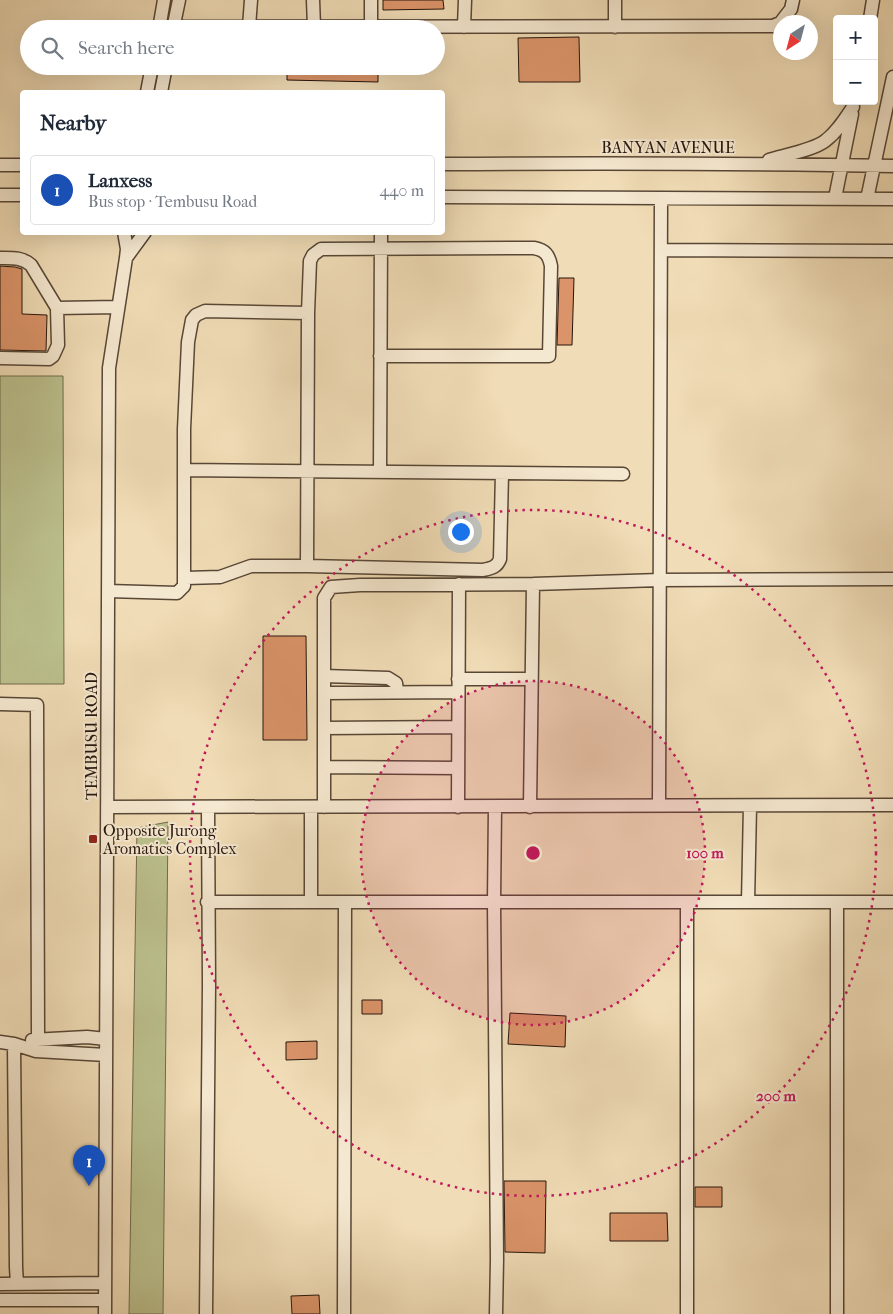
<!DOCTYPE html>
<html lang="en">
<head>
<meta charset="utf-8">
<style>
	:root { --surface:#fff; --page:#f6f6f7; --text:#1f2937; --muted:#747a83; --line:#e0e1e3; --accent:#8f2418 }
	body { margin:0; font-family:"IM FELL French Canon",serif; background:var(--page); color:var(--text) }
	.controls { position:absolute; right:15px; top:15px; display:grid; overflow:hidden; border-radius:5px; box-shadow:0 5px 20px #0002 }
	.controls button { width:45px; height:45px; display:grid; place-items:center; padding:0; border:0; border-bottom:1px solid var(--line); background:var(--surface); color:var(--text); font:25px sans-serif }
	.compass { position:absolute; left:773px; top:15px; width:45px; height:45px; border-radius:50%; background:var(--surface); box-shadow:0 5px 20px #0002; rotate:216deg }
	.you { position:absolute; left:460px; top:531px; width:18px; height:18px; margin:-12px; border:4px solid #fff; border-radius:50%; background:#1a73e8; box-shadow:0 0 0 8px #1a73e833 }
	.badge { display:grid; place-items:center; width:32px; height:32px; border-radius:50%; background:var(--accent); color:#fff; font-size:16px; font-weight:700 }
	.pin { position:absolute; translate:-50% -41px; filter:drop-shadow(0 1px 2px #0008) }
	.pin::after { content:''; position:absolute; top:26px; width:18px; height:15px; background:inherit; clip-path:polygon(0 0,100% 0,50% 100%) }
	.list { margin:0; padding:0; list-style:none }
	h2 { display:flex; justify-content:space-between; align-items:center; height:65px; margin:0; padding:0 20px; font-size:21px }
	h2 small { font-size:16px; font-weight:400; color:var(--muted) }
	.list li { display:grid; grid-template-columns:32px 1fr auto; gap:15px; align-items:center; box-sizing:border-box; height:70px; margin:0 10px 10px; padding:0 10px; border:1px solid var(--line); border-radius:5px }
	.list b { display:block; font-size:19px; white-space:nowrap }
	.list p { margin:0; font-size:16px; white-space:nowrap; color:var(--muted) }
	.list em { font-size:16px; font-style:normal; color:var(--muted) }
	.icon { flex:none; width:28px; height:28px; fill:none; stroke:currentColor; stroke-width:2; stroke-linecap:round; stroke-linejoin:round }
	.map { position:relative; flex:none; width:893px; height:1314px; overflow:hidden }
	.search { position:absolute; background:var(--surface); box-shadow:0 5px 20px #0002; left:20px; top:20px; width:425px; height:55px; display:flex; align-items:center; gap:12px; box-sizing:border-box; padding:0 18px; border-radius:28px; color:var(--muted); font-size:19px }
	.panel { position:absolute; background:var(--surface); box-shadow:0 5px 20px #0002; left:20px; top:90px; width:425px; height:145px; border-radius:5px }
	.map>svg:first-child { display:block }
	.green { fill:#bbc08d; stroke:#706a4c }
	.building { fill:#db9469; stroke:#26150c }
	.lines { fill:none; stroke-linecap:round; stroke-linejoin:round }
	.minor-casing { stroke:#584736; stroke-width:15 }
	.minor { stroke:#f5e8d0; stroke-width:12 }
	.ring { fill:none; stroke:#c2185b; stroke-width:2.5; stroke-dasharray:2.5 5 }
	.poi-dot { fill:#8f2418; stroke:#f5e8d0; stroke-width:2 }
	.labels { text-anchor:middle; stroke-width:4; stroke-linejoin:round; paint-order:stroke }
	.street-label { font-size:16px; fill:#26150c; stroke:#f5e8d0 }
	.poi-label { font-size:16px; fill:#26150c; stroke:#f5e8d0; text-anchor:start }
	.centre { fill:#c2185b; stroke:#f5e8d0; stroke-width:2.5 }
	.ring-label { font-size:15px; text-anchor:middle; font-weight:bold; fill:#c2185b; stroke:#f5e8d0; stroke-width:4; stroke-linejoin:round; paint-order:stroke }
</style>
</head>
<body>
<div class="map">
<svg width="893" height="1314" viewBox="0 0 893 1314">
	<rect width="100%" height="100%" fill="#f0dcb6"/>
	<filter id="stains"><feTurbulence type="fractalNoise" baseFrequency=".004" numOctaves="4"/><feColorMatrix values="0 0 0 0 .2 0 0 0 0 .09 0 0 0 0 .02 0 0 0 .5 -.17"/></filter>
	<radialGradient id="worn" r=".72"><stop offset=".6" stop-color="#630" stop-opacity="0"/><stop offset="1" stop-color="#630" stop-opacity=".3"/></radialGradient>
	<path class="green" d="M 0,376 L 63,376 L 64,684 L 0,684 Z
		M 168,822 L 163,1314 L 129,1314 L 137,828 Z"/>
	<path class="building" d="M 383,0 L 443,0 L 444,9 L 383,10 Z
		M 579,37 L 580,82 L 519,82 L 518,38 Z
		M 287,66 L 378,66 L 378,82 L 287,80 Z
		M 0,266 L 15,267 L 22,269 L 22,314 L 47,315 L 46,351 L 0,350 Z
		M 559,278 L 574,278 L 572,345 L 557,345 Z
		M 263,636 L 306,636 L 307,740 L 263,740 Z
		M 362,1000 L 382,1000 L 382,1014 L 362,1014 Z
		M 510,1013 L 566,1016 L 565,1047 L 508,1044 Z
		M 317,1041 L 317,1059 L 286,1060 L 286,1042 Z
		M 504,1181 L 546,1181 L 545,1253 L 505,1252 Z
		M 695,1187 L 722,1187 L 722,1207 L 695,1207 Z
		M 610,1213 L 667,1213 L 668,1241 L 610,1241 Z
		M 319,1295 L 320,1314 L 292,1314 L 291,1296 Z"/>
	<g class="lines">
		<defs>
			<path id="minor" d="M 313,0 L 314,27
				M 371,0 L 371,27
				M 870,19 L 873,0
				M 781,22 L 791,9 L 793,0
				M 173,27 L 773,26 L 780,23
				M 249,27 L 251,0
				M 464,27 L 465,0
				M 615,27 L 615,0
				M 159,29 L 164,0
				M 173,29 L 179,0
				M 147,92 L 152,66
				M 161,92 L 166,66
				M 769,160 C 785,155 813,150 825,141 C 837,132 845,119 853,107
				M 442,164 C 593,163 743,163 893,166
				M 0,165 L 22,165
				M 0,195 L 22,195
				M 442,197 L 893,199
				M 835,198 L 852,114
				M 867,199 L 893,77
				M 661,250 L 893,251
				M 0,258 C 12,258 22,257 31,265 L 57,308 L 58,345 L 53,356 L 49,359 L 0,358
				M 126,258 L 145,232
				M 57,308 L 118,307
				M 184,470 L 623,474
				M 380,472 L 381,232
				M 307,566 L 308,313 L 310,261 L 313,255 L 321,249 L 534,248 C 545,250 549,255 551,266 L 549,356 L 380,356
				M 186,578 L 220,577 L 251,566 L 307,566 L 483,570 C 492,568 497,567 500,559 L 502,473
				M 108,591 L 177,593 L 184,586 L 184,429 L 188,342 L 192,320 L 196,315 L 205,311 L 308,313
				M 324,676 L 388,678 L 396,683 L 397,692
				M 458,679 L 531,679
				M 324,693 L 458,692
				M 0,704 L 37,705 L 38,1038
				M 324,728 L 458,727
				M 324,767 L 458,768
				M 659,806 L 661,198
				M 107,807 L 893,805
				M 311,807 L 311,902
				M 324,807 L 324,598 L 331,587 L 360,585 L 533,584 L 660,580 L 893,579
				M 458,807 L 459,584
				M 495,807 L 494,902 L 497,1259 L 496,1314
				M 530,807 L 533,584
				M 207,902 L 893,902
				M 687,902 L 687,1314
				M 748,902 L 750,806
				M 32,1040 L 87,1037 L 106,1039
				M 0,1042 L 14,1044 L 36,1051 L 106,1055
				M 14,1044 L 16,1267 L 17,1284
				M 0,1284 L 105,1283
				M 0,1300 L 105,1300
				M 105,1314 L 109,368 L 126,258 L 127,249 L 124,232
				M 206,1314 L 209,985 L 208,808
				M 344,1314 L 345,902
				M 837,1314 L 837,902"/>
		</defs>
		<use href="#minor" class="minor-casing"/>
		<use href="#minor" class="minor"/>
	</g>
	<circle cx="533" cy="853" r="172" fill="#c2185b" fill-opacity=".12"/>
	<g class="ring">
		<circle cx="533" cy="853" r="172"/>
		<circle cx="533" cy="853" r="343"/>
	</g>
	<rect class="poi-dot" x="88" y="834" width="10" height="10" rx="2.5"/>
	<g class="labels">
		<g class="street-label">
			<text x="668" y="153">BANYAN AVENUE</text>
			<text transform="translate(91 736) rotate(-90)" y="6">TEMBUSU ROAD</text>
		</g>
		<g class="poi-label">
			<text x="103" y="836">Opposite Jurong<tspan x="103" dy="18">Aromatics Complex</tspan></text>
		</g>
	</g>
	<circle cx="533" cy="853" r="8" class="centre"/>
	<g class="ring-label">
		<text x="705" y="858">100 m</text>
		<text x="776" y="1101">200 m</text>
	</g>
	<rect width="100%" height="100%" filter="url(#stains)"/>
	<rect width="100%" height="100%" fill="url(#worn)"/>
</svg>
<div class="controls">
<button>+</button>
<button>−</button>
</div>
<svg class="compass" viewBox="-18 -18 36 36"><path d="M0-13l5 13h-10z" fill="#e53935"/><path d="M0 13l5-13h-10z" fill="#747a83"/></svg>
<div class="you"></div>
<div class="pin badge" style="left:89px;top:1186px;background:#1a4fb4">1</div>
<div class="search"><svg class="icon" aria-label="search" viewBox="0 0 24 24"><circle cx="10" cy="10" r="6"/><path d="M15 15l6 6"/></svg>Search here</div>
<section class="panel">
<h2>Nearby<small></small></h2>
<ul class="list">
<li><span class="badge" style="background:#1a4fb4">1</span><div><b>Lanxess</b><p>Bus stop · Tembusu Road</p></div><em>440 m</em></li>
</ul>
</section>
</div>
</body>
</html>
